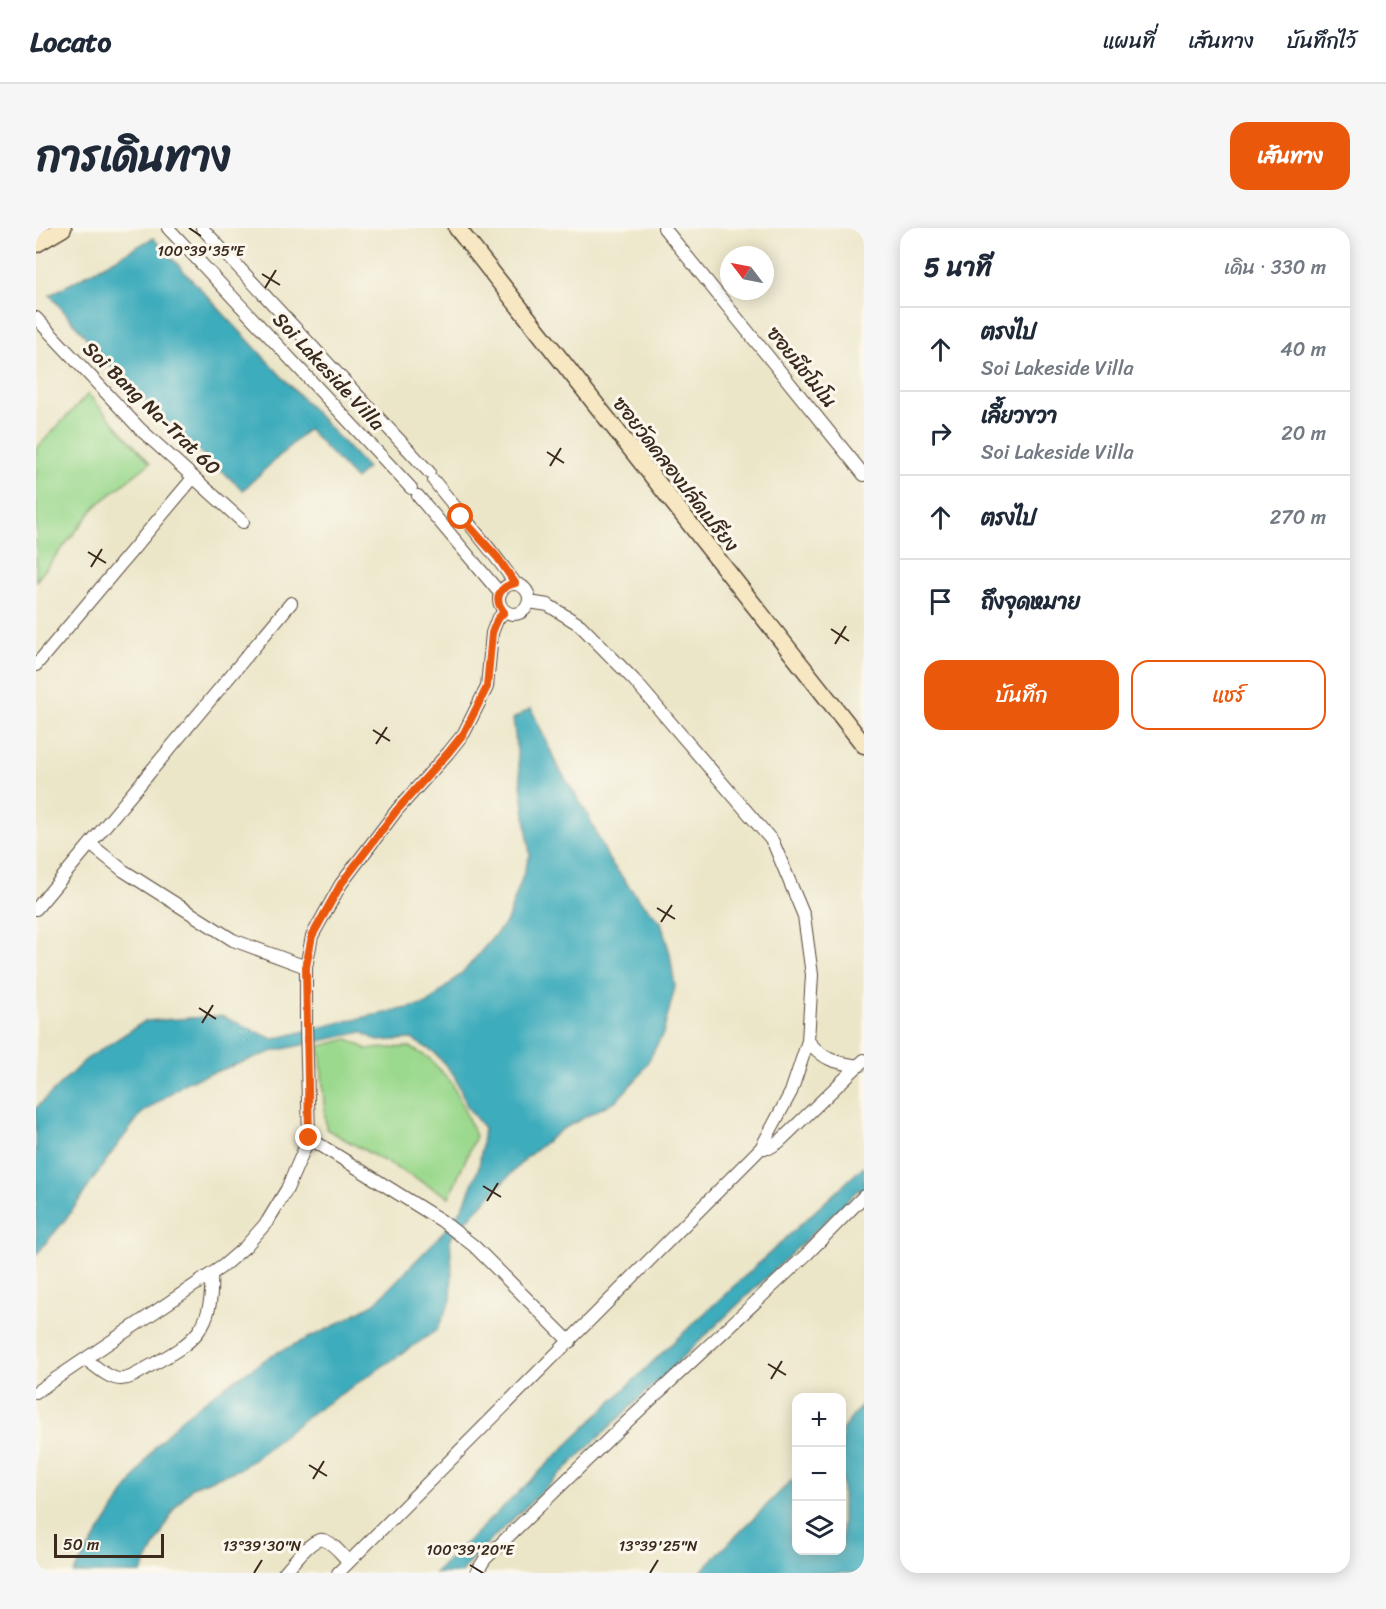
<!DOCTYPE html>
<html lang="th">
<head>
<meta charset="utf-8">
<style>
	:root { --surface:#fff; --page:#f6f6f7; --text:#1f2937; --muted:#747a83; --line:#e0e1e3; --accent:#ea580c }
	body { margin:0; font-family:Sriracha,"Playpen Sans Thai",sans-serif; background:var(--page); color:var(--text) }
	.controls { position:absolute; right:18px; bottom:18px; display:grid; overflow:hidden; border-radius:12px; box-shadow:0 3px 15px #0003 }
	.controls button { width:54px; height:54px; display:grid; place-items:center; padding:0; border:0; border-bottom:2px solid var(--line); background:var(--surface); color:var(--text); font:30px sans-serif }
	.compass { position:absolute; left:684px; top:18px; width:54px; height:54px; border-radius:50%; background:var(--surface); box-shadow:0 3px 15px #0003; rotate:302deg }
	.scale { position:absolute; left:18px; bottom:15px; width:110px; box-sizing:border-box; padding-left:6px; border:3px solid #3b2a1e; border-top:0; font-size:16px; line-height:21px; white-space:nowrap; color:#3b2a1e; -webkit-text-stroke:4px #fbf7ec; paint-order:stroke }
	.stop { position:absolute; width:18px; height:18px; margin:-14px; border:4px solid #ea580c; border-radius:50%; background:#fff }
	.stop.end { background:#ea580c; border-color:#fff; box-shadow:0 2px 6px #0008 }
	.list { margin:0; padding:0; list-style:none }
	h2 { display:flex; justify-content:space-between; align-items:center; height:78px; margin:0; padding:0 24px; font-size:26px }
	h2 small { font-size:20px; font-weight:400; color:var(--muted) }
	.list li { display:grid; grid-template-columns:39px 1fr auto; gap:18px; align-items:center; box-sizing:border-box; height:84px; padding:0 24px; border-top:2px solid var(--line) }
	.list b { display:block; font-size:22px; white-space:nowrap }
	.list p { margin:0; font-size:20px; white-space:nowrap; color:var(--muted) }
	.list em { font-size:20px; font-style:normal; color:var(--muted) }
	.actions { display:flex; gap:12px; padding:18px 24px }
	.actions a { flex:1; padding:14px 0; border:2px solid var(--accent); border-radius:18px; text-align:center; font-size:21px; color:var(--accent) }
	.actions .main { background:var(--accent); color:#fff }
	.icon { flex:none; width:33px; height:33px; fill:none; stroke:currentColor; stroke-width:2; stroke-linecap:round; stroke-linejoin:round }
	.map { position:relative; flex:none; width:828px; height:1345px; overflow:hidden; border-radius:18px }
	header { display:flex; align-items:center; gap:36px; box-sizing:border-box; height:84px; padding:0 30px; background:var(--surface); border-bottom:2px solid var(--line) }
	header strong { font-size:28px }
	nav { display:flex; gap:33px; margin-inline-start:auto; font-size:21px }
	.intro { display:flex; align-items:center; justify-content:space-between; box-sizing:border-box; height:144px; padding:0 36px }
	h1 { margin:0; font-size:42px }
	.button { padding:15px 27px; border-radius:18px; background:var(--accent); color:#fff; font-size:21px; font-weight:700 }
	main { display:flex; gap:36px; padding:0 36px }
	aside { flex:1; background:var(--surface); border-radius:18px; box-shadow:0 3px 15px #0003 }
	.map>svg:first-child { display:block }
	.green { fill:#9bd98e; stroke:#6b8256; stroke-width:1.5 }
	.water { fill:#3eacbc; stroke:#3c6b6d; stroke-width:1.5 }
	.lines { fill:none; stroke-linecap:round; stroke-linejoin:round }
	.street-casing { stroke:#564638; stroke-width:14 }
	.secondary-casing { stroke:#564638; stroke-width:19 }
	.street { stroke:#fff; stroke-width:12 }
	.secondary { stroke:#f7e8c3; stroke-width:16 }
	.route { stroke:#ea580c; stroke-width:8 }
	.ticks { fill:none; stroke:#3b2a1e; stroke-width:2 }
	.labels { text-anchor:middle; stroke-width:6; stroke-linejoin:round; paint-order:stroke }
	.street-label { font-size:20px; fill:#3b2a1e; stroke:#fbf7ec }
	.ticks-label { font-size:15px; text-anchor:middle; fill:#3b2a1e; stroke:#fbf7ec; stroke-width:6; stroke-linejoin:round; paint-order:stroke }
</style>
</head>
<body>
<header>
<strong>Locato</strong>
<nav><a>แผนที่</a><a>เส้นทาง</a><a>บันทึกไว้</a></nav>
</header>
<div class="intro"><h1>การเดินทาง</h1><a class="button">เส้นทาง</a></div>
<main>
<div class="map">
<svg width="828" height="1345" viewBox="0 0 828 1345">
	<rect width="100%" height="100%" fill="#fbf7ec"/>
	<filter id="ink" filterUnits="userSpaceOnUse"><feTurbulence type="fractalNoise" baseFrequency=".0167" numOctaves="2"/><feDisplacementMap in="SourceGraphic" scale="12" xChannelSelector="R" yChannelSelector="G"/><feConvolveMatrix kernelMatrix="1 2 1 2 8 2 1 2 1" color-interpolation-filters="sRGB"/></filter>
	<filter id="wash" filterUnits="userSpaceOnUse"><feTurbulence type="fractalNoise" baseFrequency=".008" numOctaves="4" result="noise"/><feDisplacementMap in="SourceGraphic" scale="24" xChannelSelector="R" yChannelSelector="G"/><feGaussianBlur stdDeviation="1.35" result="paint"/><feColorMatrix in="noise" values="0 0 0 0 0 0 0 0 0 0 0 0 0 0 0 0 0 1.4 0 .05"/><feComposite in="paint" operator="in"/></filter>
	<g filter="url(#wash)">
		<rect width="100%" height="100%" fill="#ece6c9"/>
		<path class="green" d="M 52,166 L 114,235 L 60,278 L 0,353 L 0,221 Z
			M 312,811 L 331,821 L 374,819 L 393,830 L 416,855 L 440,908 L 413,969 L 290,901 L 284,818 Z"/>
		<path class="water" d="M 117,10 L 331,240 L 319,251 L 272,201 L 207,262 L 139,202 L 71,134 L 14,67 Z
			M 495,480 L 522,539 L 551,585 L 573,632 L 602,670 L 625,694 L 634,726 L 639,759 L 627,806 L 605,846 L 581,872 L 525,902 L 491,929 L 414,1010 L 416,1042 L 415,1072 L 401,1102 L 272,1188 L 206,1240 L 156,1259 L 138,1281 L 105,1345 L 37,1345 L 118,1220 L 145,1191 L 179,1165 L 236,1127 L 296,1099 L 339,1075 L 405,1007 L 427,979 L 443,939 L 448,900 L 432,880 L 418,847 L 398,824 L 376,811 L 342,813 L 326,804 L 238,823 L 151,854 L 105,886 L 74,927 L 33,987 L 0,1027 L 0,880 L 49,832 L 109,793 L 186,788 L 237,811 L 315,792 L 391,776 L 429,742 L 471,693 L 494,627 L 477,491 Z
			M 828,938 L 828,970 L 823,961 L 436,1330 L 426,1345 L 399,1345 L 632,1119 Z
			M 828,1174 L 828,1345 L 663,1345 L 760,1248 L 760,1322 L 806,1322 L 806,1202 Z"/>
	</g>
	<g filter="url(#ink)">
		<g class="lines">
			<defs>
				<path id="street" d="M 132,0 L 375,260
					M 166,0 L 393,244
					M 628,0 L 828,247
					M 0,90 L 104,201 L 207,294
					M 398,253 C 425,287 454,319 479,355
					M 382,268 L 463,364
					M463 371a15 15 0 1 1 30 0a15 15 0 1 1-30 0Z
					M 0,437 L 157,250
					M 54,616 L 88,643 L 197,712 L 270,739
					M 0,681 L 255,375
					M 772,813 C 789,833 798,834 823,838
					M 273,910 L 406,993 L 438,1018 L 534,1114
					M 725,920 L 733,920 L 743,914 L 828,832
					M 49,1131 C 59,1137 72,1151 84,1151 C 94,1152 105,1143 114,1138 C 158,1114 178,1101 175,1046
					M 0,1164 L 187,1038 L 209,1019 L 231,994 L 251,961 L 273,910 L 270,796 L 270,739 L 276,708 L 305,656 L 361,582 L 412,525 L 428,505 L 451,459 L 456,405 L 461,392 L 468,384
					M 248,1345 C 255,1337 277,1309 287,1312 C 297,1314 306,1327 313,1334
					M 302,1345 L 725,920 L 755,864 L 772,813 L 776,747 L 768,688 L 737,614 L 598,452 L 544,397 L 512,377 L 493,374
					M 440,1345 L 449,1331 L 579,1205 L 771,1026 L 828,968"/>
				<path id="secondary" d="M 421,0 L 828,517
					M 0,16 L 27,0"/>
			</defs>
			<use href="#street" class="street-casing"/>
			<use href="#secondary" class="secondary-casing"/>
			<use href="#street" class="street"/>
			<use href="#secondary" class="secondary"/>
		</g>
	</g>
	<g class="lines" filter="url(#ink)">
		<path class="route" d="M 273,910 L 270,739 L 276,708 L 305,656 L 361,582 L 412,525 L 428,505 L 451,459 L 456,405 L 461,392 L 468,384 C 457,371 463,359 479,355 L 462,330 L 425,289"/>
	</g>
	<path class="ticks" d="M 153,0 L 165,8M 226,46 L 244,57M 229,60 L 240,42M 511,224 L 528,235M 514,238 L 525,220M 52,324 L 70,335M 55,339 L 66,321M 795,401 L 813,413M 799,416 L 810,398M 337,502 L 354,513M 340,516 L 351,499M 621,680 L 639,691M 625,694 L 636,677M 163,780 L 180,791M 166,795 L 177,777M 447,958 L 465,969M 451,973 L 462,955M 732,1136 L 750,1147M 735,1151 L 746,1133M 273,1237 L 291,1248M 277,1251 L 288,1233M 434,1337 L 447,1345M 218,1345 L 226,1332M 614,1345 L 622,1332"/>
	<g class="labels">
		<g class="street-label">
			<text transform="translate(766 139) rotate(51)" y="7">ซอยนีชโมโน</text>
			<text transform="translate(293 143) rotate(47)" y="7">Soi Lakeside Villa</text>
			<text transform="translate(116 180) rotate(44)" y="7">Soi Bang Na-Trat 60</text>
			<text transform="translate(640 246) rotate(52)" y="7">ซอยวัดคลองปลัดเปรียง</text>
		</g>
	</g>
	<g class="ticks-label">
		<text x="165" y="28">100°39'35"E</text>
		<text x="226" y="1323">13°39'30"N</text>
		<text x="622" y="1323">13°39'25"N</text>
		<text x="434" y="1327">100°39'20"E</text>
	</g>
</svg>
<div class="controls">
<button>+</button>
<button>−</button>
<button><svg class="icon" aria-label="layers" viewBox="0 0 24 24"><path d="M12 4l9 5-9 5-9-5zM3 14l9 5 9-5"/></svg></button>
</div>
<svg class="compass" viewBox="-18 -18 36 36"><path d="M0-13l5 13h-10z" fill="#e53935"/><path d="M0 13l5-13h-10z" fill="#747a83"/></svg>
<div class="scale">50 m</div>
<div class="stop" style="left:425px;top:289px"></div>
<div class="stop end" style="left:273px;top:910px"></div>
</div>
<aside>
<h2>5 นาที<small>เดิน · 330 m</small></h2>
<ul class="list">
<li><svg class="icon" aria-label="ahead" viewBox="0 0 24 24"><path d="M12 20V5M6 11l6-6 6 6"/></svg><div><b>ตรงไป</b><p>Soi Lakeside Villa</p></div><em>40 m</em></li>
<li><svg class="icon" aria-label="right" viewBox="0 0 24 24"><path d="M7 20v-9h11M14 6l5 5-5 5"/></svg><div><b>เลี้ยวขวา</b><p>Soi Lakeside Villa</p></div><em>20 m</em></li>
<li><svg class="icon" aria-label="ahead" viewBox="0 0 24 24"><path d="M12 20V5M6 11l6-6 6 6"/></svg><div><b>ตรงไป</b></div><em>270 m</em></li>
<li><svg class="icon" aria-label="arrive" viewBox="0 0 24 24"><path d="M6 21V4h12l-3 4 3 4H6"/></svg><div><b>ถึงจุดหมาย</b></div></li>
</ul>
<div class="actions"><a class="main">บันทึก</a><a>แชร์</a></div>
</aside>
</main>
</body>
</html>
